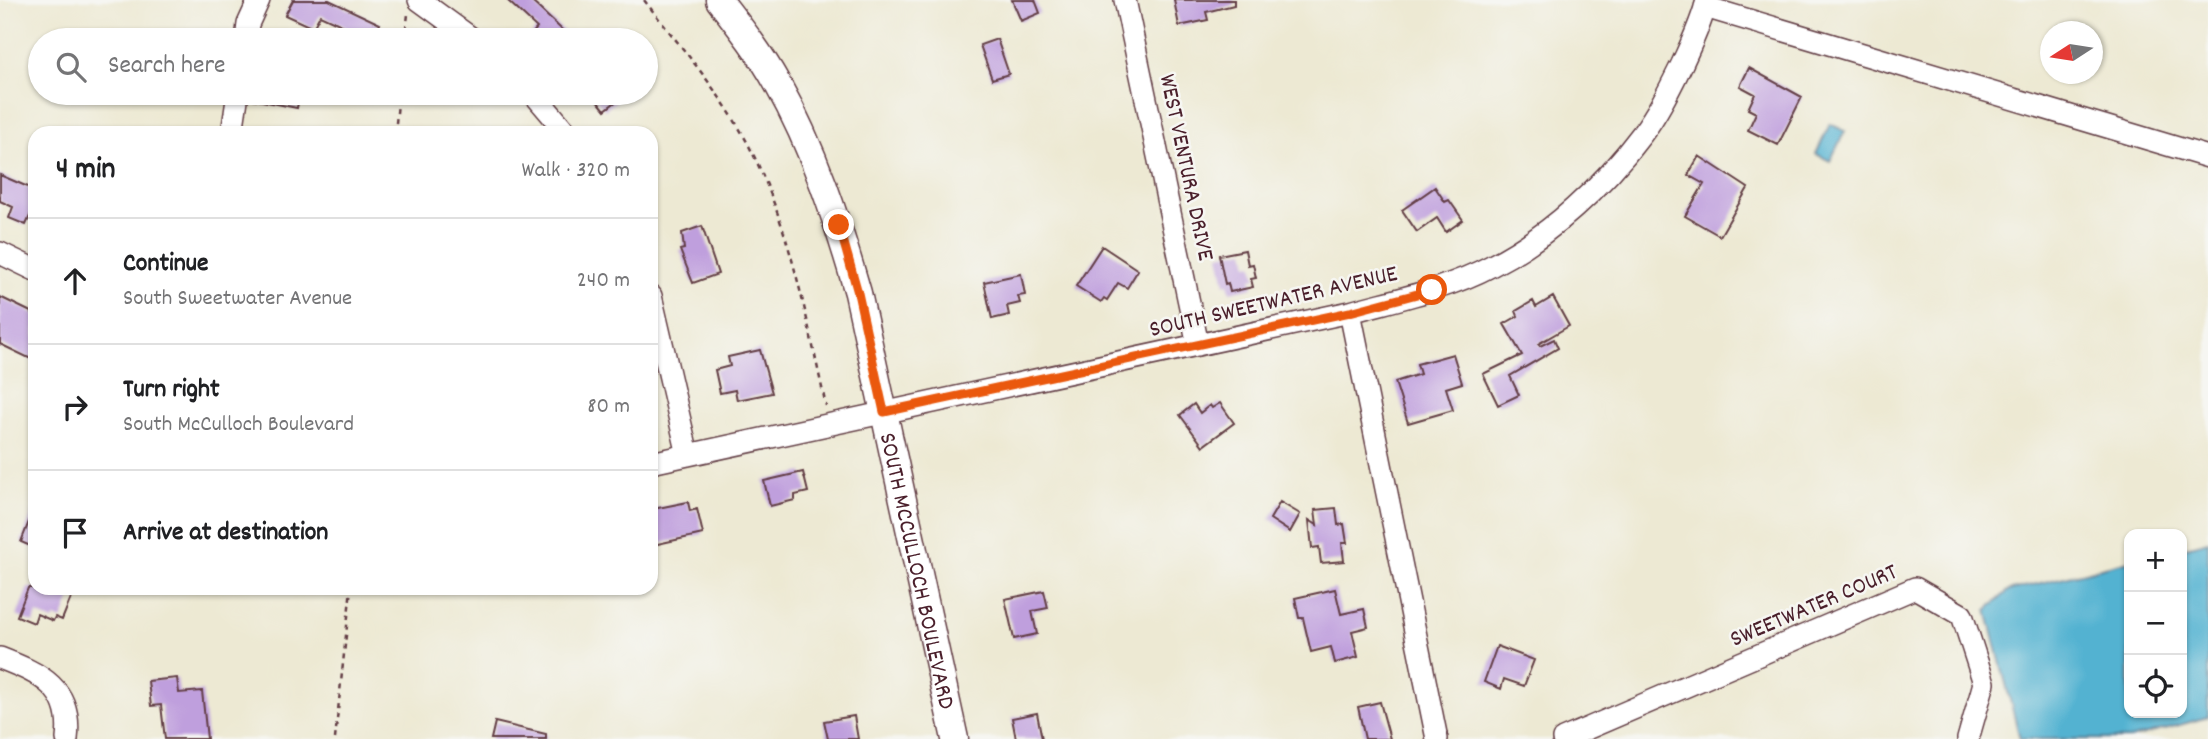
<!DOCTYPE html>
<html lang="en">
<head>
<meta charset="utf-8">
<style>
	:root { --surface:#fff; --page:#f2f2f2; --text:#202124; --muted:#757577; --line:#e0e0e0 }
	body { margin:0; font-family:Dekko,sans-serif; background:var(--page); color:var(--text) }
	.controls { position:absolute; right:21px; bottom:21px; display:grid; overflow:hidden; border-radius:14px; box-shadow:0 2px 5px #0004 }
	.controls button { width:63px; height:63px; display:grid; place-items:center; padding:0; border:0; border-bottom:2px solid var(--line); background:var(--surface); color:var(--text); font:35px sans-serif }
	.compass { position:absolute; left:2040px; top:21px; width:63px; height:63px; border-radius:50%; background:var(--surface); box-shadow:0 2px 5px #0004; rotate:258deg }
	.stop { position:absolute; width:21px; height:21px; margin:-16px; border:5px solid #ea580c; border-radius:50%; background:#fff }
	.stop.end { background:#ea580c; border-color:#fff; box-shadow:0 2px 7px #0008 }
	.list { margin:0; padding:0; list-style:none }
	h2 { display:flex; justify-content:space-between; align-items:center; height:91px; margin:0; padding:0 28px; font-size:30px }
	h2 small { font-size:23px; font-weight:400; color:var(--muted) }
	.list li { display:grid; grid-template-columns:46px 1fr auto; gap:21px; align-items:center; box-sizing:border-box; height:126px; padding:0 28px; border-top:2px solid var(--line) }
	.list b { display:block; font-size:26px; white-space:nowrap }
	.list p { margin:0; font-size:23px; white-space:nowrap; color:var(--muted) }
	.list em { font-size:23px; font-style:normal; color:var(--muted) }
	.icon { flex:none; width:38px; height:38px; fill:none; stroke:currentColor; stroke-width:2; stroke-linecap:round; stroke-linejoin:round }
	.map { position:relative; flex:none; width:2208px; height:739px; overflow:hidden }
	.search { position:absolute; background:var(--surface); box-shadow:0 2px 5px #0004; left:28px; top:28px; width:630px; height:77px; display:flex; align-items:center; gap:18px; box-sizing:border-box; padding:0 24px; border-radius:38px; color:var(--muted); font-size:26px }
	.panel { position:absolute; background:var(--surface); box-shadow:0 2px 5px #0004; left:28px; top:126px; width:630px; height:469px; border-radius:21px }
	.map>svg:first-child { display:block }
	.water { fill:#53b2d1; stroke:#4e687e; stroke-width:2 }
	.building { fill:#bf9fdd }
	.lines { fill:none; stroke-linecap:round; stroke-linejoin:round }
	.minor-casing { stroke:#623d44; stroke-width:24 }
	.major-casing { stroke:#623d44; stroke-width:29 }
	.path { stroke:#623d44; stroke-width:2.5; stroke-dasharray:5 5; stroke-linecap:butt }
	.minor { stroke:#fff; stroke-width:21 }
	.major { stroke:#fff; stroke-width:26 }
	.route { stroke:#ea580c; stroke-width:9 }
	.labels { text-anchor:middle; stroke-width:5; stroke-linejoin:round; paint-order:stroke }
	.street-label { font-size:24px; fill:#4a1f2b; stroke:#f6f6f2 }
</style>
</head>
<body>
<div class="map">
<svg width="2208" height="739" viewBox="0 0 2208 739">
	<rect width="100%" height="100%" fill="#f6f6f2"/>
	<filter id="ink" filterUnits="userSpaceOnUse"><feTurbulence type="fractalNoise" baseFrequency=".0143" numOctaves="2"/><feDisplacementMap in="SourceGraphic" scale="14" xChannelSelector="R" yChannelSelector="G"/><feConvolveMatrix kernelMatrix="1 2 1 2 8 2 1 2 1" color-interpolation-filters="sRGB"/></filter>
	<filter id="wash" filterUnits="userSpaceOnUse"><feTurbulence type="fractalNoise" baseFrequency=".00686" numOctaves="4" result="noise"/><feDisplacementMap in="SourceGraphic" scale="28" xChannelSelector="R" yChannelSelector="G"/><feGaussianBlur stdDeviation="1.57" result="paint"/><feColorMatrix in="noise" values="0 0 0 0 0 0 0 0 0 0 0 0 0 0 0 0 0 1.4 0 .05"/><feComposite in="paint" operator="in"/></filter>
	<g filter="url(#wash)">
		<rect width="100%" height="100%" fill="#ede9d3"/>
		<path class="water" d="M 1830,124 L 1845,131 L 1830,161 L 1816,154 Z
			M 2208,541 L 2208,717 L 2130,739 L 2020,739 L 1987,610 L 2008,591 L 2129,561 L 2129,713 L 2182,713 L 2182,548 Z"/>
		<g id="blocks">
			<path class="building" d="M 293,0 L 329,0 L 380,24 L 373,40 L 340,40 L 346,27 L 320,15 L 313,28 L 285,15 Z
				M 507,0 L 530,0 L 573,40 L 539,40 L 532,34 L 537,28 Z
				M 1012,0 L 1035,0 L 1040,13 L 1021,21 Z
				M 1174,0 L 1234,0 L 1234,5 L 1206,12 L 1208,20 L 1179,26 Z
				M 997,39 L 1009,74 L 992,79 L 980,45 Z
				M 1749,68 L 1802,97 L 1778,145 L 1748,130 L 1756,113 L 1748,109 L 1755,94 L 1740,86 Z
				M 252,93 L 300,93 L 297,108 L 252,99 Z
				M 591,93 L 627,93 L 605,110 Z
				M 1699,156 L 1748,188 L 1720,236 L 1685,216 L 1704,184 L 1688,175 Z
				M 0,175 L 35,190 L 35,205 L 26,225 L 9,218 L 13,207 L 0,201 Z
				M 1435,187 L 1445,202 L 1449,200 L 1463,220 L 1446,232 L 1437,218 L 1417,232 L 1402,210 Z
				M 702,226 L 718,274 L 693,283 L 680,250 L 684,249 L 682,233 Z
				M 1102,246 L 1138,270 L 1127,288 L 1118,283 L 1107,300 L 1104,298 L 1101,302 L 1076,286 Z
				M 1245,250 L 1248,265 L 1253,264 L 1256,278 L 1251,279 L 1253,287 L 1230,292 L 1228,283 L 1225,284 L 1219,255 Z
				M 1021,274 L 1025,295 L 1018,296 L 1020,303 L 1007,306 L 1009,315 L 992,319 L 984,282 Z
				M 0,297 L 35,314 L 35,361 L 0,344 Z
				M 1553,297 L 1569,326 L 1538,344 L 1540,346 L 1554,339 L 1558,348 L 1510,376 L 1519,395 L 1498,405 L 1483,374 L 1522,355 L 1504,324 L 1518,316 L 1516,311 L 1533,301 L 1536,307 Z
				M 760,350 L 772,393 L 737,400 L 735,390 L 720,393 L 715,370 L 730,366 L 728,357 Z
				M 1453,354 L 1462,383 L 1446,388 L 1453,410 L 1408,423 L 1395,382 L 1420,374 L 1417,364 Z
				M 1220,403 L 1234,423 L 1203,446 L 1180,415 L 1194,404 L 1200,413 L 1210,405 L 1212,408 Z
				M 803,472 L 808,492 L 795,495 L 795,500 L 770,506 L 764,481 Z
				M 688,502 L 690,511 L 697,509 L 703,534 L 653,545 L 651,518 L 655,518 L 653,509 Z
				M 1280,502 L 1300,514 L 1290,532 L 1270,519 Z
				M 1336,508 L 1338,525 L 1344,524 L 1347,543 L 1342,543 L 1344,561 L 1321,563 L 1319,547 L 1312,548 L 1309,520 L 1317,525 L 1315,510 Z
				M 34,509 L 35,509 L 35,548 L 21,542 Z
				M 28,588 L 75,588 L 62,620 L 55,617 L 53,621 L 37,614 L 34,623 L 17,616 Z
				M 1335,589 L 1341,614 L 1364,609 L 1368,627 L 1352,631 L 1358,657 L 1335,663 L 1331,647 L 1311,652 L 1303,618 L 1299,618 L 1295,598 Z
				M 1044,591 L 1048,608 L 1032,611 L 1037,634 L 1014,639 L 1005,599 Z
				M 1497,646 L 1534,660 L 1524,686 L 1504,679 L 1501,689 L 1484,682 Z
				M 177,678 L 179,693 L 202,691 L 207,739 L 165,739 L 161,705 L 151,706 L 148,681 Z
				M 1380,702 L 1390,739 L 1365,739 L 1358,707 Z
				M 1037,713 L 1042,739 L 1016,739 L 1012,718 Z
				M 854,716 L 858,739 L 828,739 L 824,721 Z
				M 495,722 L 546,734 L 546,739 L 491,739 Z"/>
		</g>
	</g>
	<g filter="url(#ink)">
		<use href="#blocks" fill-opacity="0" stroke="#623d44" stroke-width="2"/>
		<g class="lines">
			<defs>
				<path id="minor" d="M 419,0 L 474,40
					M 1125,0 L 1198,345
					M 1705,7 L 2208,157
					M 246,40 L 248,24 L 259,0
					M 533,93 L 567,133
					M 232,133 L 238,93
					M 0,253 L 35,270
					M 651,296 L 688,455
					M 1350,312 L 1437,739
					M 651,463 L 1350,312 C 1397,299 1448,289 1491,266 C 1550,236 1603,186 1642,134 C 1658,113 1670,88 1682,64 C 1691,44 1702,22 1707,0
					M 0,658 C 41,674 73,688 67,739
					M 1563,739 L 1915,588 L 1962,615 L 1984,683 L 1968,739"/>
				<g id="major">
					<path id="s1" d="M 719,0 C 740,27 761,54 777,83 C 814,149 837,220 858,293 L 955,739"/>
				</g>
			</defs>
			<use href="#minor" class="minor-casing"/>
			<use href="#major" class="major-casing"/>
			<path class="path" d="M 644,0 C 683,50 727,99 754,156 C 792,235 807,321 826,406
				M 405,40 L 408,14
				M 395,133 L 399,93
				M 335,739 L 351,588"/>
			<use href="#minor" class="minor"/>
			<use href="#major" class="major"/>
		</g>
	</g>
	<g class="lines" filter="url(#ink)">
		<path class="route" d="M 839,225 L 858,293 L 884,412 L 1350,312 L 1432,290"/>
	</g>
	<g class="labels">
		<g class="street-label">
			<text transform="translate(1188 167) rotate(78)" y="8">WEST VENTURA DRIVE</text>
			<text transform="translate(1273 300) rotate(-13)" y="8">SOUTH SWEETWATER AVENUE</text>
			<text dy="8" stroke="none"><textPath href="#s1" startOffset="611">SOUTH MCCULLOCH BOULEVARD</textPath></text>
			<text transform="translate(1813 604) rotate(-23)" y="8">SWEETWATER COURT</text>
		</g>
	</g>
</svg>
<div class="controls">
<button>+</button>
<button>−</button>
<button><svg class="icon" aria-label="locate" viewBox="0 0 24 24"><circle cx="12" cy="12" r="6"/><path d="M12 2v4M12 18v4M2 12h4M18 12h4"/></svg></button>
</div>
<svg class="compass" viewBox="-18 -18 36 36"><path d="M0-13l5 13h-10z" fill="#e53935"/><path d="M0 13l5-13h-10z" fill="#757577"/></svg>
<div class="stop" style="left:1432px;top:290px"></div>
<div class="stop end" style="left:839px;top:225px"></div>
<div class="search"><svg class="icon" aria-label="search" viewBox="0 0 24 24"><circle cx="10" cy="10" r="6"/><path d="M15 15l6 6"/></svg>Search here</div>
<section class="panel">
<h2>4 min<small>Walk · 320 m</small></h2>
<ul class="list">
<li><svg class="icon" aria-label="ahead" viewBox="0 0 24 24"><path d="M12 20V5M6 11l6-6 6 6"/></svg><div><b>Continue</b><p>South Sweetwater Avenue</p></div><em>240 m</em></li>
<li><svg class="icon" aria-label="right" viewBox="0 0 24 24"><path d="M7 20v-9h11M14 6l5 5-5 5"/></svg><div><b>Turn right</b><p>South McCulloch Boulevard</p></div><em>80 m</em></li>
<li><svg class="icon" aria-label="arrive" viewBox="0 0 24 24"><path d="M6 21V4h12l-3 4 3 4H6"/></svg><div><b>Arrive at destination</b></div></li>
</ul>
</section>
</div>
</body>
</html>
